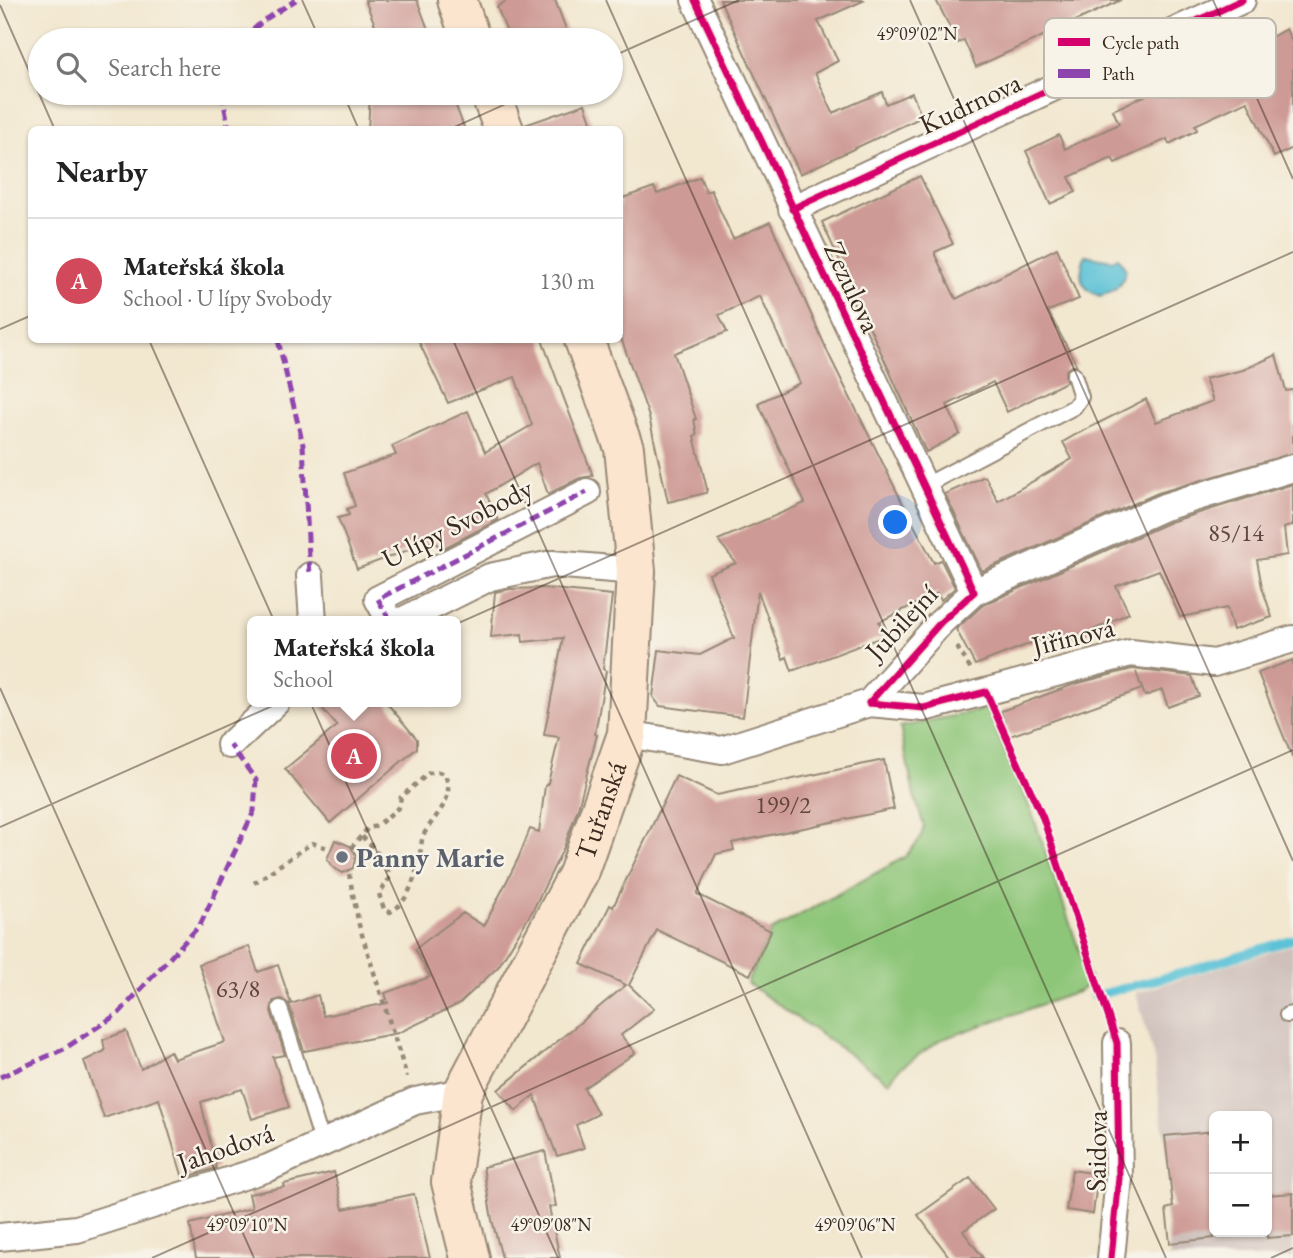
<!DOCTYPE html>
<html lang="en">
<head>
<meta charset="utf-8">
<style>
	:root { --surface:#fff; --page:#f2f2f2; --text:#222; --muted:#767676; --line:#e0e0e0; --accent:#d1495b }
	body { margin:0; font-family:"EB Garamond",serif; background:var(--page); color:var(--text) }
	.controls { position:absolute; right:21px; bottom:21px; display:grid; overflow:hidden; border-radius:10px; box-shadow:0 2px 5px #0004 }
	.controls button { width:63px; height:63px; display:grid; place-items:center; padding:0; border:0; border-bottom:2px solid var(--line); background:var(--surface); color:var(--text); font:35px sans-serif }
	.you { position:absolute; left:896px; top:523px; width:24px; height:24px; margin:-18px; border:5px solid #fff; border-radius:50%; background:#1a73e8; box-shadow:0 0 0 10px #1a73e833 }
	.badge { display:grid; place-items:center; width:46px; height:46px; border-radius:50%; background:var(--accent); color:#fff; font-size:23px; font-weight:700 }
	.pin { position:absolute; translate:-50% -50%; border:4px solid #fff; box-shadow:0 2px 7px #0006 }
	.popup { position:absolute; left:247px; top:616px; width:214px; height:91px; box-sizing:border-box; display:grid; place-content:center; border-radius:10px; background:var(--surface); filter:drop-shadow(0 2px 5px #0005); font-size:23px; white-space:nowrap; color:var(--muted) }
	.popup b { font-size:26px; color:var(--text) }
	.popup::after { content:''; position:absolute; left:50%; top:100%; margin-left:-14px; border:14px solid transparent; border-top-color:var(--surface) }
	.list { margin:0; padding:0; list-style:none }
	h2 { display:flex; justify-content:space-between; align-items:center; height:91px; margin:0; padding:0 28px; font-size:30px }
	h2 small { font-size:23px; font-weight:400; color:var(--muted) }
	.list li { display:grid; grid-template-columns:46px 1fr auto; gap:21px; align-items:center; box-sizing:border-box; height:126px; padding:0 28px; border-top:2px solid var(--line) }
	.list b { display:block; font-size:26px; white-space:nowrap }
	.list p { margin:0; font-size:23px; white-space:nowrap; color:var(--muted) }
	.list em { font-size:23px; font-style:normal; color:var(--muted) }
	.icon { flex:none; width:38px; height:38px; fill:none; stroke:currentColor; stroke-width:2; stroke-linecap:round; stroke-linejoin:round }
	.map { position:relative; flex:none; width:1293px; height:1258px; overflow:hidden }
	.search { position:absolute; background:var(--surface); box-shadow:0 2px 5px #0004; left:28px; top:28px; width:595px; height:77px; display:flex; align-items:center; gap:18px; box-sizing:border-box; padding:0 24px; border-radius:38px; color:var(--muted); font-size:26px }
	.panel { position:absolute; background:var(--surface); box-shadow:0 2px 5px #0004; left:28px; top:126px; width:595px; height:217px; border-radius:10px }
	.map>svg:first-child { display:block }
	.industrial { fill:#cfc0bb; fill-rule:evenodd }
	.green { fill:#8ec679; stroke:#64784c; stroke-width:2 }
	.water { fill:#5bc2d7; stroke:#4b767a; stroke-width:2 }
	.lines { fill:none; stroke-linecap:round; stroke-linejoin:round }
	.stream { stroke:#5bc2d7; stroke-width:9 }
	.building { fill:#ce9a95 }
	.lane-casing { stroke:#968876; stroke-width:18 }
	.street-casing { stroke:#968876; stroke-width:30 }
	.secondary-casing { stroke:#968876; stroke-width:42 }
	.path { stroke:#968876; stroke-width:4.5; stroke-dasharray:5 5; stroke-linecap:butt }
	.lane { stroke:#fff; stroke-width:14 }
	.street { stroke:#fff; stroke-width:26 }
	.secondary { stroke:#fbe5cf; stroke-width:38 }
	.quiet { stroke:#8e44ad; stroke-width:5; stroke-dasharray:10 5; stroke-linecap:butt }
	.cycleway-casing { stroke:#f7f3e8; stroke-width:11 }
	.cycleway { stroke:#d6006c; stroke-width:7 }
	.ticks { fill:none; stroke:#3b2a1e; stroke-width:2; stroke-opacity:0.45 }
	.worship-dot { fill:#6b7280; stroke:#f7f3e8; stroke-width:2.5 }
	.labels { text-anchor:middle; stroke-width:5; stroke-linejoin:round; paint-order:stroke }
	.number-label { font-size:24px; fill:#60463c }
	.street-label { font-size:28px; fill:#3b2a1e; stroke:#f7f3e8 }
	.worship-label { font-size:28px; font-weight:bold; fill:#5b616d; stroke:#f7f3e8; text-anchor:start }
	.key { fill:#f7f3e8; stroke:#bfb7ab; stroke-width:2 }
	.key-label { font-size:19px; fill:#3b2a1e }
	.ticks-label { font-size:18px; text-anchor:middle; fill:#3b2a1e; stroke:#f7f3e8; stroke-width:5; stroke-linejoin:round; paint-order:stroke }
</style>
</head>
<body>
<div class="map">
<svg width="1293" height="1258" viewBox="0 0 1293 1258">
	<rect width="100%" height="100%" fill="#f7f3e8"/>
	<filter id="ink" filterUnits="userSpaceOnUse"><feTurbulence type="fractalNoise" baseFrequency=".0143" numOctaves="2"/><feDisplacementMap in="SourceGraphic" scale="14" xChannelSelector="R" yChannelSelector="G"/><feConvolveMatrix kernelMatrix="1 2 1 2 8 2 1 2 1" color-interpolation-filters="sRGB"/></filter>
	<filter id="wash" filterUnits="userSpaceOnUse"><feTurbulence type="fractalNoise" baseFrequency=".00686" numOctaves="4" result="noise"/><feDisplacementMap in="SourceGraphic" scale="28" xChannelSelector="R" yChannelSelector="G"/><feGaussianBlur stdDeviation="1.57" result="paint"/><feColorMatrix in="noise" values="0 0 0 0 0 0 0 0 0 0 0 0 0 0 0 0 0 1.4 0 .05"/><feComposite in="paint" operator="in"/></filter>
	<g filter="url(#wash)">
		<rect width="100%" height="100%" fill="#f2e7cf"/>
		<path class="industrial" d="M 1293,945 L 1293,1258 L 1170,1258 L 1165,1208 L 1173,1207 L 1154,1058 L 1136,993 ZM 1214,1116 L 1267,1116 L 1267,1232 L 1214,1232 Z"/>
		<path class="green" d="M 987,709 L 1032,813 L 1090,982 L 1080,991 L 940,1040 L 899,1069 L 889,1082 L 747,983 L 771,931 L 905,857 L 920,839 L 924,826 L 914,795 L 900,727 Z"/>
		<path class="water" d="M 1085,255 L 1112,260 L 1118,257 L 1126,270 C 1122,285 1115,291 1100,296 C 1078,288 1079,275 1085,255 Z"/>
		<g class="lines">
			<path class="stream" d="M 1094,996 L 1186,972 L 1293,939"/>
		</g>
		<g id="blocks">
			<path class="building" d="M 365,0 L 417,0 L 432,40 L 381,40 Z
				M 508,0 L 555,0 L 570,40 L 510,40 L 497,7 Z
				M 720,0 L 865,0 L 818,21 L 838,61 L 815,73 L 833,113 L 882,92 L 886,104 L 912,93 L 922,117 L 800,174 Z
				M 936,0 L 1121,0 L 976,67 L 964,40 L 958,43 Z
				M 1286,29 L 1293,44 L 1293,148 L 1274,157 L 1247,101 L 1195,125 L 1197,130 L 1169,144 L 1167,139 L 1115,163 L 1112,158 L 1069,177 L 1076,192 L 1050,204 L 1026,151 L 1059,135 L 1065,149 L 1119,124 L 1113,110 L 1253,47 Z
				M 370,93 L 451,93 L 465,130 L 368,130 Z
				M 585,104 L 594,130 L 525,130 L 525,125 Z
				M 920,176 L 953,244 L 935,252 L 935,255 L 956,299 L 1057,248 L 1079,299 L 1048,311 L 1077,366 L 1072,366 L 1067,369 L 1065,374 L 1066,382 L 1007,412 L 993,382 L 947,405 L 960,434 L 926,452 L 822,222 Z
				M 700,177 L 706,192 L 711,190 L 733,239 L 770,222 L 830,357 L 907,512 L 934,563 L 941,560 L 955,588 L 941,600 L 937,593 L 879,622 L 885,636 L 792,671 L 787,657 L 783,659 L 758,591 L 743,717 L 660,706 L 653,697 L 659,650 L 700,655 L 734,638 L 709,574 L 736,563 L 718,540 L 805,503 L 758,403 L 800,383 L 760,296 L 719,315 L 727,332 L 674,353 L 696,419 L 694,419 L 697,435 L 694,436 L 707,489 L 706,493 L 668,502 L 649,417 L 620,335 L 620,199 L 654,187 L 657,194 Z
				M 418,340 L 542,340 L 593,476 L 580,478 L 548,494 L 537,463 L 486,494 L 498,520 L 440,550 L 435,540 L 357,569 L 338,518 L 349,515 L 347,509 L 355,506 L 344,473 L 396,455 L 392,446 L 468,411 L 485,452 L 532,425 L 515,377 L 448,403 Z
				M 1276,355 L 1286,391 L 1293,390 L 1293,453 L 1158,493 L 982,571 L 945,494 L 985,476 L 998,501 L 1072,459 L 1063,442 L 1077,434 L 1146,399 L 1156,422 L 1213,401 L 1205,379 L 1243,370 Z
				M 1293,484 L 1293,525 L 1284,528 L 1287,555 L 1257,560 L 1262,587 L 1272,617 L 1233,630 L 1227,608 L 1180,617 L 1159,570 L 1116,586 L 1129,613 L 1083,635 L 1055,640 L 1052,635 L 975,665 L 956,629 L 983,605 L 1170,522 Z
				M 543,588 L 612,595 L 603,669 L 606,671 L 595,734 L 597,735 L 578,808 L 564,847 L 533,910 L 498,967 L 459,1004 L 398,1033 L 304,1051 L 289,1004 L 281,999 L 273,1001 L 271,1011 L 285,1055 L 273,1057 L 289,1107 L 252,1119 L 242,1089 L 201,1102 L 216,1168 L 183,1178 L 159,1099 L 104,1118 L 84,1061 L 105,1051 L 103,1040 L 126,1031 L 141,1069 L 170,1051 L 174,1059 L 225,1042 L 199,964 L 249,946 L 258,972 L 278,965 L 291,1004 L 318,995 L 323,1016 L 388,1003 L 385,993 L 430,977 L 415,949 L 463,913 L 484,926 L 518,859 L 530,829 L 539,832 L 545,786 L 548,783 L 559,737 L 544,735 L 563,638 L 523,642 L 522,634 L 491,637 L 495,592 L 510,589 Z
				M 1293,660 L 1293,757 L 1292,757 L 1258,673 Z
				M 1132,669 L 1192,676 L 1199,696 L 1168,707 L 1162,690 L 1145,696 L 1136,672 L 1142,689 L 1010,736 L 1001,711 L 1075,684 Z
				M 317,702 L 386,702 L 417,739 L 417,748 L 330,823 L 285,769 L 337,726 Z
				M 884,760 L 894,809 L 732,843 L 734,850 L 716,854 L 697,894 L 771,931 L 750,975 L 657,930 L 629,985 L 654,1009 L 621,1035 L 635,1053 L 584,1088 L 598,1114 L 576,1125 L 584,1148 L 557,1156 L 534,1095 L 516,1111 L 498,1090 L 626,985 L 581,964 L 610,905 L 613,907 L 676,776 L 717,795 Z
				M 335,840 L 350,846 L 356,855 L 353,868 L 343,873 L 334,868 L 327,859 Z
				M 1214,1131 L 1214,1238 L 1170,1243 L 1166,1209 L 1173,1207 L 1165,1136 Z
				M 545,1151 L 556,1206 L 549,1207 L 560,1258 L 502,1258 L 492,1220 L 483,1167 Z
				M 1072,1170 L 1098,1174 L 1093,1214 L 1066,1210 Z
				M 334,1172 L 343,1209 L 414,1194 L 430,1258 L 196,1258 L 190,1224 L 252,1208 L 249,1194 L 285,1187 L 284,1184 Z
				M 970,1178 L 994,1209 L 963,1231 L 983,1258 L 950,1258 L 918,1215 Z
				M 1293,1193 L 1293,1236 L 1267,1238 L 1267,1195 Z"/>
		</g>
	</g>
	<g filter="url(#ink)">
		<use href="#blocks" fill-opacity="0" stroke="#968876" stroke-width="2"/>
		<g class="lines">
			<defs>
				<path id="lane" d="M 924,486 L 1074,407 L 1081,397 L 1074,375
					M 280,1008 L 323,1145
					M 1287,1015 L 1293,1014"/>
				<path id="street" d="M 695,0 L 974,592
					M 792,209 L 1242,0
					M 310,576 L 313,621
					M 390,621 L 378,599 L 587,492
					M 402,621 L 490,577 L 552,564 L 636,571
					M 869,703 L 924,708 L 1131,653 L 1214,663 L 1293,639
					M 627,734 L 722,750 L 869,703 L 941,622 L 974,592 L 1164,507 L 1293,468
					M 230,745 L 276,702
					M 0,1237 L 77,1229 L 268,1168 L 415,1101 L 463,1092
					M 1111,1258 L 1119,1178 L 1117,1043"/>
				<g id="secondary">
					<path d="M 457,0 L 471,40"/>
					<path d="M 490,93 L 504,130"/>
					<path id="s1" d="M 470,1258 L 451,1182 L 463,1092 L 578,874 L 627,734 L 636,571 L 624,448 L 584,340"/>
				</g>
			</defs>
			<use href="#lane" class="lane-casing"/>
			<use href="#street" class="street-casing"/>
			<use href="#secondary" class="secondary-casing"/>
			<path class="path" d="M 957,647 L 971,669
				M 997,716 L 1043,818 L 1109,1019
				M 351,848 L 368,828 L 377,826 L 399,807 L 401,797 L 429,773 L 439,772 L 445,775 C 456,800 435,814 424,834 C 421,840 421,849 420,855 C 416,875 409,903 390,912 L 384,909 L 379,894 L 390,877 C 386,863 373,845 361,836
				M 349,874 L 359,925 L 407,1077
				M 254,883 L 312,843 L 331,849"/>
			<use href="#lane" class="lane"/>
			<use href="#street" class="street"/>
			<use href="#secondary" class="secondary"/>
			<path class="quiet" d="M 242,40 L 264,20 L 296,0
				M 222,93 L 229,130
				M 278,340 L 303,445 L 310,576
				M 390,621 L 378,599 L 587,492
				M 0,1077 L 64,1049 L 119,1013 L 200,925 L 254,811 L 256,780 L 230,745"/>
			<defs>
				<path id="cycleway" d="M 695,0 L 974,592 L 941,622 L 869,703
					M 792,209 L 1242,0
					M 869,703 L 924,708 L 986,692 L 1043,818 L 1117,1043 L 1119,1178 L 1111,1258"/>
			</defs>
			<use href="#cycleway" class="cycleway-casing"/>
			<use href="#cycleway" class="cycleway"/>
		</g>
	</g>
	<path class="ticks" d="M 302,0 L 320,40M 606,0 L 1166,1258M 910,0 L 1293,861M 1213,0 L 1293,179M 0,5 L 55,130M 611,57 L 739,0M 343,93 L 359,130M 448,130 L 530,93M 0,329 L 32,315M 149,340 L 558,1258M 453,340 L 862,1258M 0,688 L 254,1258M 0,827 L 1293,252M 152,1258 L 1293,750M 1271,1258 L 1293,1248"/>
	<circle class="worship-dot" cx="342" cy="857" r="7"/>
	<g class="labels">
		<g class="number-label">
			<text x="1236" y="541">85/14</text>
			<text x="783" y="813">199/2</text>
			<text x="238" y="997">63/8</text>
		</g>
		<g class="street-label">
			<text transform="translate(970 103) rotate(-25)" y="10">Kudrnova</text>
			<text transform="translate(853 287) rotate(65)" y="10">Zezulova</text>
			<text transform="translate(457 523) rotate(-27)" y="10">U lípy Svobody</text>
			<text transform="translate(901 622) rotate(-47)" y="10">Jubilejní</text>
			<text transform="translate(1073 636) rotate(-14)" y="10">Jiřinová</text>
			<text dy="10" stroke="none"><textPath href="#s1" startOffset="483">Tuřanská</textPath></text>
			<text transform="translate(225 1147) rotate(-19)" y="10">Jahodová</text>
			<text transform="translate(1096 1151) rotate(-89)" y="10">Saidova</text>
		</g>
		<g class="worship-label">
			<text x="356" y="867">Panny Marie</text>
		</g>
	</g>
	<rect x="1044" y="18" width="232" height="80" rx="10" class="key"/>
	<rect x="1058" y="38" width="32" height="8" fill="#d6006c"/>
	<rect x="1058" y="69" width="32" height="9" fill="#8e44ad"/>
	<g class="key-label">
		<text x="1102" y="49">Cycle path</text>
		<text x="1102" y="80">Path</text>
	</g>
	<g class="ticks-label">
		<text x="917" y="40">49°09'02"N</text>
		<text x="247" y="1231">49°09'10"N</text>
		<text x="551" y="1231">49°09'08"N</text>
		<text x="855" y="1231">49°09'06"N</text>
	</g>
</svg>
<div class="controls">
<button>+</button>
<button>−</button>
</div>
<div class="you"></div>
<div class="pin badge" style="left:354px;top:756px">A</div>
<div class="popup"><b>Mateřská škola</b>School</div>
<div class="search"><svg class="icon" aria-label="search" viewBox="0 0 24 24"><circle cx="10" cy="10" r="6"/><path d="M15 15l6 6"/></svg>Search here</div>
<section class="panel">
<h2>Nearby<small></small></h2>
<ul class="list">
<li><span class="badge">A</span><div><b>Mateřská škola</b><p>School · U lípy Svobody</p></div><em>130 m</em></li>
</ul>
</section>
</div>
</body>
</html>
